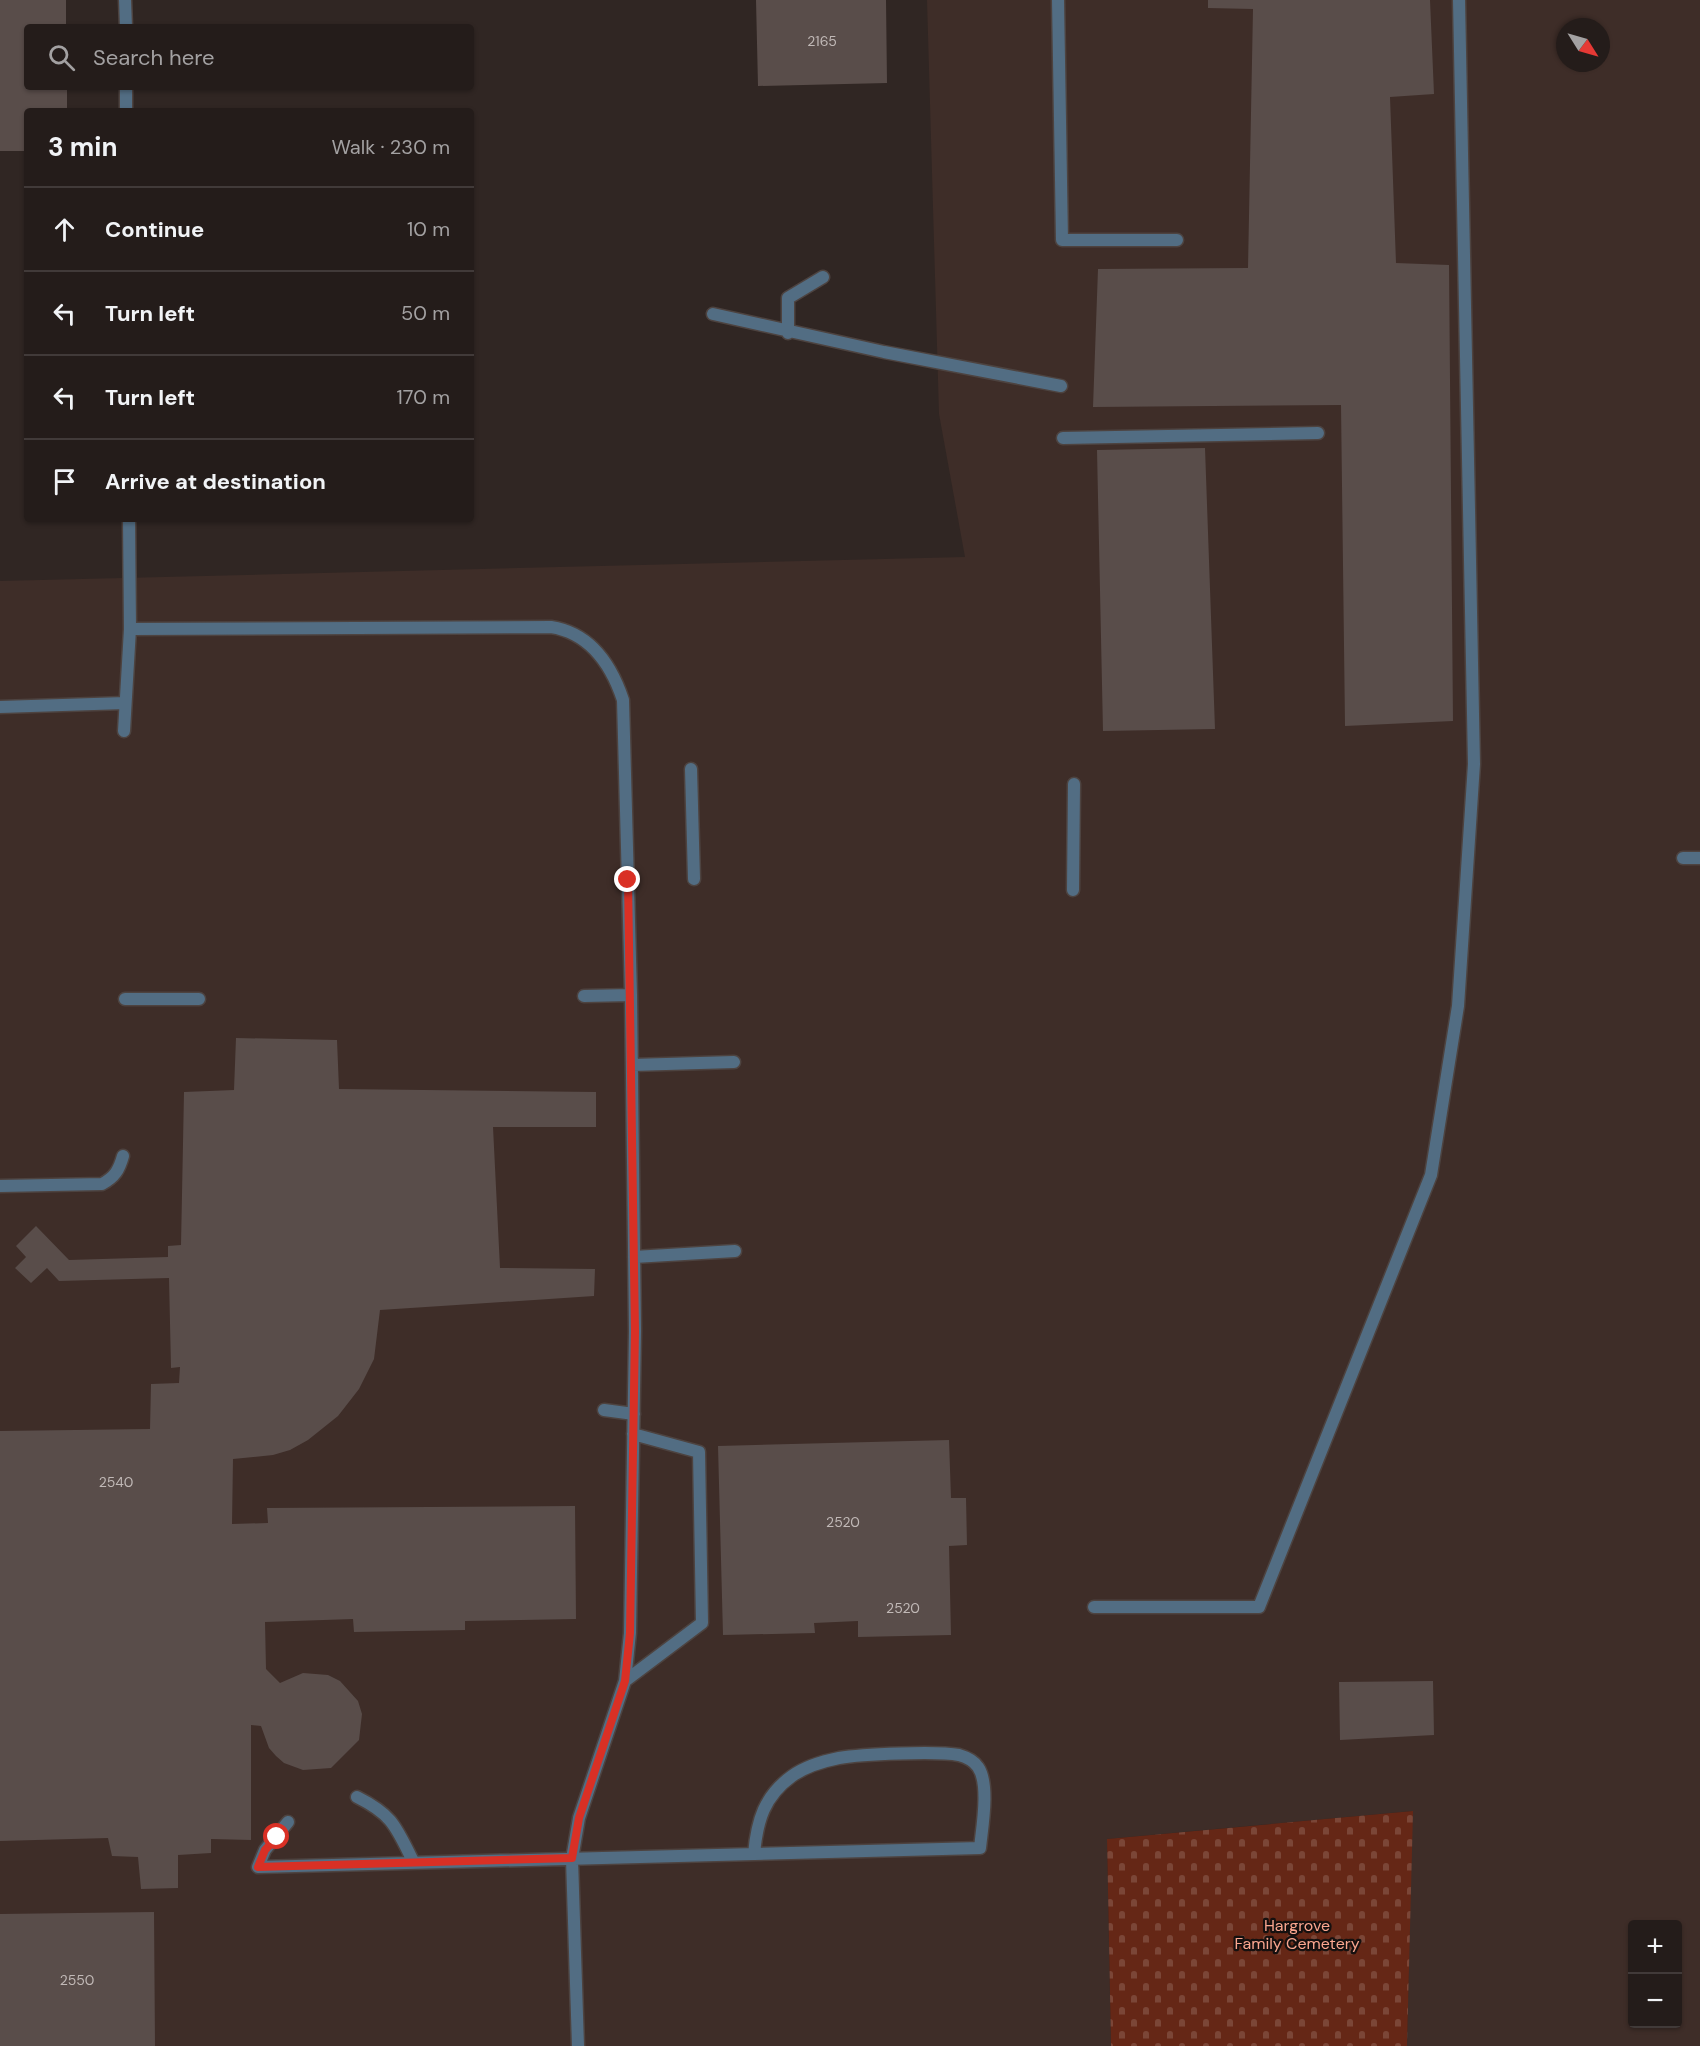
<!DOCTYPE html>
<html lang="en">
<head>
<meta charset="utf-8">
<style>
	:root { --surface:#241c1a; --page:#2c2523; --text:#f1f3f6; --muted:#a3a1a2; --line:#413a39 }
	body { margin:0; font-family:"DM Sans",sans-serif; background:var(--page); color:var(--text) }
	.controls { position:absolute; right:18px; bottom:18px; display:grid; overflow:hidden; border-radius:6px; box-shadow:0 2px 4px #0004 }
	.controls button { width:54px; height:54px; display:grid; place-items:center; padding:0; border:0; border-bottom:2px solid var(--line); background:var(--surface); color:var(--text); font:30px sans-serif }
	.compass { position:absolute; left:1556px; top:18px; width:54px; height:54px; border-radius:50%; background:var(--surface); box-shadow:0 2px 4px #0004; rotate:127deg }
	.stop { position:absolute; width:18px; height:18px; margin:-14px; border:4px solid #d93025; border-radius:50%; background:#fff }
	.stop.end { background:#d93025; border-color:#fff; box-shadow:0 2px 6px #0008 }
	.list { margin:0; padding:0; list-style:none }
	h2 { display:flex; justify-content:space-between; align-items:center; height:78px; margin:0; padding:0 24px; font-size:26px }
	h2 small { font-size:20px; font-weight:400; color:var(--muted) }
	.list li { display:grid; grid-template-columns:39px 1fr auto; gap:18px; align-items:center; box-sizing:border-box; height:84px; padding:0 24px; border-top:2px solid var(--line) }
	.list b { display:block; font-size:22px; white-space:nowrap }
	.list em { font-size:20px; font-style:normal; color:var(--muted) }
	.icon { flex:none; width:33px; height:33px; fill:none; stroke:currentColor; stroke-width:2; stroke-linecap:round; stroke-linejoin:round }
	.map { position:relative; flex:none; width:1700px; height:2046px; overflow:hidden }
	.search { position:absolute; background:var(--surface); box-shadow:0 2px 4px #0004; left:24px; top:24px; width:450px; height:66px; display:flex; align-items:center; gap:15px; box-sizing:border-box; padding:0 21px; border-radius:6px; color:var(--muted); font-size:22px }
	.panel { position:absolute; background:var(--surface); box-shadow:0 2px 4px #0004; left:24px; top:108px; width:450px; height:414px; border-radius:6px }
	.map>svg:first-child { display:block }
	.built { fill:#3e2d28; fill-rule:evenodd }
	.cemetery { fill:url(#cemetery-stones) }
	.building { fill:#594d4a }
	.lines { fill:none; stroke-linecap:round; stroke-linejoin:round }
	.service-casing { stroke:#4d4340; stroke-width:15 }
	.service { stroke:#526d83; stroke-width:12 }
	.route { stroke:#d93025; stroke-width:8 }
	.labels { text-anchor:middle; stroke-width:4.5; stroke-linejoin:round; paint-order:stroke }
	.number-label { font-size:14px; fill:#c1b9b7 }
	.park-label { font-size:16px; fill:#fba68f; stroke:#15100f }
</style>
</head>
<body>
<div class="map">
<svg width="1700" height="2046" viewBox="0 0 1700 2046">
	<defs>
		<pattern id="cemetery-stones" width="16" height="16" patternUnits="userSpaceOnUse" patternTransform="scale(1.5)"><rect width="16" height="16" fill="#652716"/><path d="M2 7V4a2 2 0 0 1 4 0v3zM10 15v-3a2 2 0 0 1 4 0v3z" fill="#7b4637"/></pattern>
	</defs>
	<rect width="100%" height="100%" fill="#302623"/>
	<path class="built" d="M 927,0 L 1700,0 L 1700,2046 L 1407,2046 L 1412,1811 L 1107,1839 L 1111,2046 L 0,2046 L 0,581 L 965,557 L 939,414 ZM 1565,27 L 1601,27 L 1601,63 L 1565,63 ZM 1632,1924 L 1678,1924 L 1678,2024 L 1632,2024 Z"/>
	<path class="cemetery" d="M 1413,1811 L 1407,2046 L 1111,2046 L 1107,1839 Z"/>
	<path class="building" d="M 0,0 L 66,0 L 66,27 L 27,27 L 27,87 L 67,87 L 67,111 L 27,111 L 27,151 L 0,151 Z
		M 756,0 L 886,0 L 887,83 L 758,86 Z
		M 1208,0 L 1430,0 L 1434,94 L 1390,97 L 1396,263 L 1449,265 L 1453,721 L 1345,726 L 1341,405 L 1093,407 L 1098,269 L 1248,268 L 1253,9 L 1208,8 Z
		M 1205,448 L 1215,729 L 1103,731 L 1097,450 Z
		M 236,1038 L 337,1040 L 339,1089 L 596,1092 L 596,1127 L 493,1127 L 500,1268 L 595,1269 L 594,1296 L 380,1310 L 374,1359 L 359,1389 L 338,1416 L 308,1440 L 290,1450 L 273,1455 L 233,1459 L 232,1524 L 268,1523 L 267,1508 L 575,1506 L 576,1619 L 465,1621 L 465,1630 L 354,1632 L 353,1619 L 265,1622 L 266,1669 L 280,1683 L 303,1673 L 328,1675 L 340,1681 L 358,1701 L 362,1714 L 359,1740 L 331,1768 L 303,1770 L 284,1763 L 276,1756 L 269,1748 L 261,1726 L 251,1725 L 251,1840 L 211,1839 L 211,1853 L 178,1855 L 178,1888 L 141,1889 L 138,1857 L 112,1856 L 108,1838 L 0,1841 L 0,1431 L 150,1429 L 151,1384 L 179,1383 L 180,1367 L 171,1368 L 169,1278 L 59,1281 L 47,1268 L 31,1283 L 15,1268 L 26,1257 L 16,1246 L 36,1226 L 69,1260 L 168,1257 L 168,1246 L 181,1245 L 184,1092 L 234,1090 Z
		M 949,1440 L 951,1498 L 966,1498 L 967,1545 L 949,1546 L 951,1635 L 858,1637 L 858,1621 L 814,1623 L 815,1633 L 723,1635 L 718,1446 Z
		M 1433,1681 L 1434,1735 L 1340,1740 L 1339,1682 Z
		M 154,1912 L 155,2046 L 0,2046 L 0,1914 Z"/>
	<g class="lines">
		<defs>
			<path id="service" d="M 125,0 L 126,27
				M 1058,0 L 1062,240 L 1177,240
				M 126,87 L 126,111
				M 713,314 L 884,352 L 1061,386
				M 788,333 L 788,298 L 823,277
				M 1063,438 L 1318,433
				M 130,629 L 551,627 C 590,633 611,664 623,700 L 631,995 L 635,1331 L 630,1633 L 625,1681 L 579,1818 L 572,1859 L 578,2046
				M 0,707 L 125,703
				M 124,731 L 130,629 L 129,519
				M 691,769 L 694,879
				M 1683,858 L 1700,858
				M 1073,890 L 1074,784
				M 584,996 L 631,995
				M 125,999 L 199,999
				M 632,1065 L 734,1062
				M 0,1186 L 102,1184 C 115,1177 119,1170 123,1156
				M 634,1257 L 735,1251
				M 604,1410 L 634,1414
				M 1094,1607 L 1259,1607 L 1431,1175 L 1458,1006 L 1474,764 L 1459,0
				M 625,1681 L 702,1623 L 699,1452 L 633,1434
				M 357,1797 C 393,1815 396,1827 413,1861
				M 288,1822 L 265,1850 L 258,1867 C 498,1860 739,1855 980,1848 C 982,1828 990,1784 978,1767 C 974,1761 966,1757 959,1755 C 937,1751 862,1754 839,1758 C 824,1761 806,1766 792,1776 C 764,1796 757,1821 754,1854"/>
		</defs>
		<use href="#service" class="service-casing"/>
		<use href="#service" class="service"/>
	</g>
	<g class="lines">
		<path class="route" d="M 277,1837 L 265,1850 L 258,1867 L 572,1858 L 579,1818 L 625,1681 L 630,1633 L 635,1331 L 628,880"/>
	</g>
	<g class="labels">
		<g class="number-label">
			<text x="822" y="46">2165</text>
			<text x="116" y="1487">2540</text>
			<text x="843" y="1527">2520</text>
			<text x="903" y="1613">2520</text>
			<text x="77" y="1985">2550</text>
		</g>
		<g class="park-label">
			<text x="1297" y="1931">Hargrove<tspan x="1297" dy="18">Family Cemetery</tspan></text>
		</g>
	</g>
</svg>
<div class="controls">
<button>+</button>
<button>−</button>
</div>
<svg class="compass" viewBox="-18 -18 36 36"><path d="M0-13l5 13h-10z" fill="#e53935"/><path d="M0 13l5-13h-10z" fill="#a3a1a2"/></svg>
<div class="stop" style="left:277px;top:1837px"></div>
<div class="stop end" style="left:628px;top:880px"></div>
<div class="search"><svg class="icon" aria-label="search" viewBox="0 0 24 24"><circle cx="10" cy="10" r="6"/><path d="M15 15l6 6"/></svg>Search here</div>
<section class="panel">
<h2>3 min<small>Walk · 230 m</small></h2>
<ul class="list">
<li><svg class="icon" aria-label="ahead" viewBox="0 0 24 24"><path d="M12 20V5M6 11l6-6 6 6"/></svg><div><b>Continue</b></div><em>10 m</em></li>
<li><svg class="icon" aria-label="left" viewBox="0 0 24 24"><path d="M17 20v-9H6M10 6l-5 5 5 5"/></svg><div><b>Turn left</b></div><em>50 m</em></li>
<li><svg class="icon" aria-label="left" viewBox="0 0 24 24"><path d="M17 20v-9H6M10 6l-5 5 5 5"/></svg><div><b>Turn left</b></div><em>170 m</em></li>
<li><svg class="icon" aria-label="arrive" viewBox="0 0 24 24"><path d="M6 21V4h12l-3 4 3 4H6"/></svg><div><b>Arrive at destination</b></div></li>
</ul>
</section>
</div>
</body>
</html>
